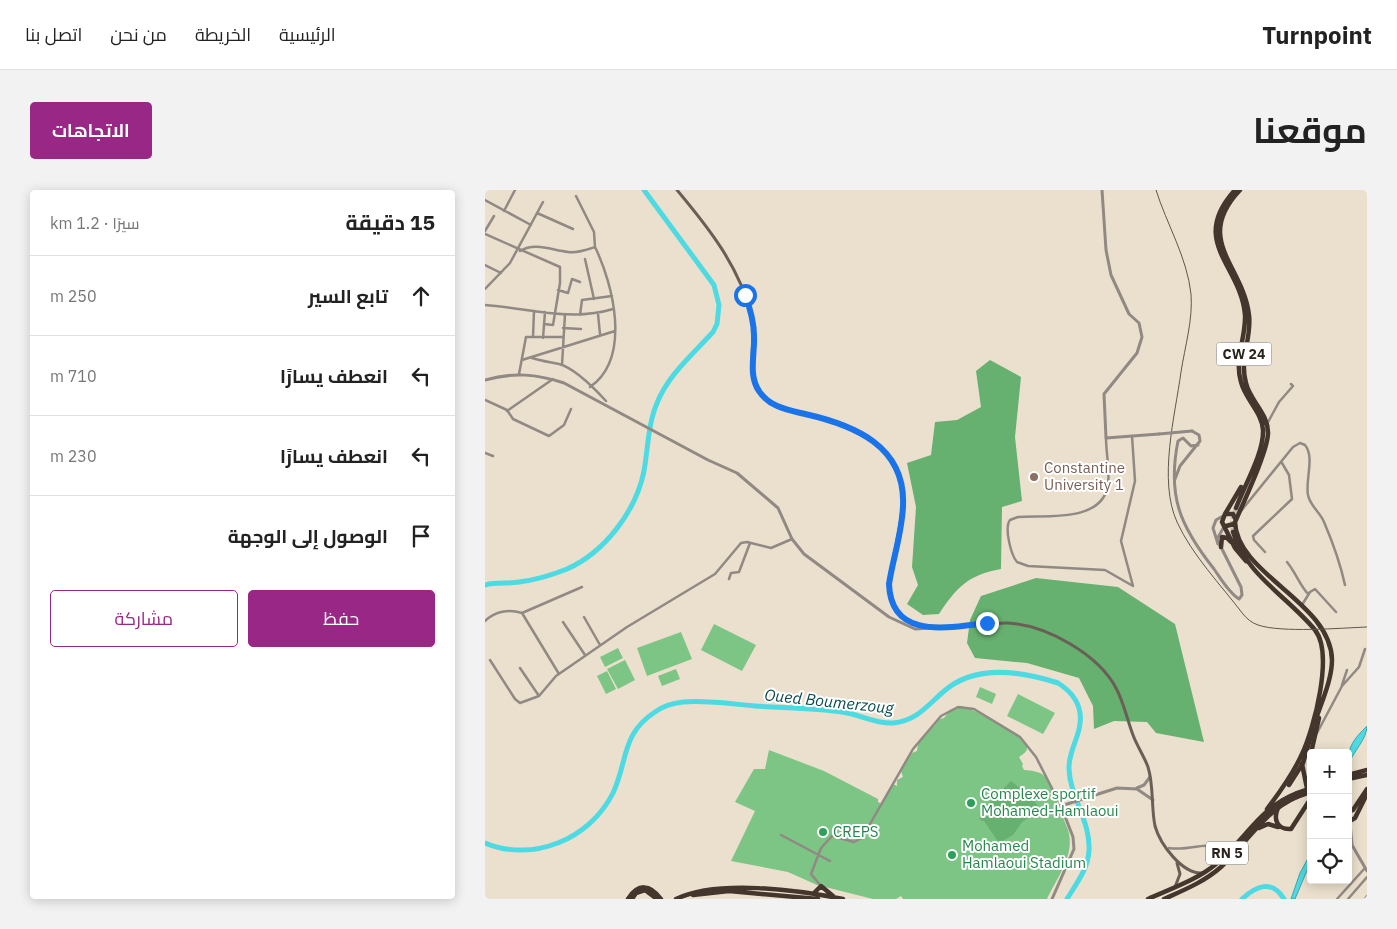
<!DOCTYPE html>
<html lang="ar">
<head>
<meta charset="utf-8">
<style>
	:root { --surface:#fff; --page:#f2f2f2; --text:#222; --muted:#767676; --line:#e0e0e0; --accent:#982785 }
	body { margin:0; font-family:"IBM Plex Sans",Cairo,sans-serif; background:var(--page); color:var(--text); direction:rtl }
	.controls { position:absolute; right:15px; bottom:15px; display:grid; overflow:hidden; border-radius:5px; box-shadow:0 2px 12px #0003 }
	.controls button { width:45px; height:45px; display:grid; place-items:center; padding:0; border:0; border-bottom:1px solid var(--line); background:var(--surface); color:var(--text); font:25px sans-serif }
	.stop { position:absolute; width:15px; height:15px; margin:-11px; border:4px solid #1a73e8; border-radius:50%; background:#fff }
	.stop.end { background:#1a73e8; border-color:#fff; box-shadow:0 1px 5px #0008 }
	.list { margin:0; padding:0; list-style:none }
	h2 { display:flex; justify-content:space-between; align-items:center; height:65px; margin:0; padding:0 20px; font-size:21px }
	h2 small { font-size:16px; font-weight:400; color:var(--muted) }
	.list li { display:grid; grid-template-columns:32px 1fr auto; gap:15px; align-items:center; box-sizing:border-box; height:80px; padding:0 20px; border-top:1px solid var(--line) }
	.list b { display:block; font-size:19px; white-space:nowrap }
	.list em { font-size:16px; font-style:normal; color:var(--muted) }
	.actions { display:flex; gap:10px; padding:15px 20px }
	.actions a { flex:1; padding:11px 0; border:1px solid var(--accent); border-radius:5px; text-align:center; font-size:18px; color:var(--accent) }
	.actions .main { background:var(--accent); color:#fff }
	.icon { flex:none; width:28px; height:28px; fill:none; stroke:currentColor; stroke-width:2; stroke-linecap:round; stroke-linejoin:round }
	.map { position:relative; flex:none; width:882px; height:709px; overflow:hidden; direction:ltr; border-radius:5px }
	header { display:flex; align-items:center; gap:30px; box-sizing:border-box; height:70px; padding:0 25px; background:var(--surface); border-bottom:1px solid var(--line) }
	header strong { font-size:24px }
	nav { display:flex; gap:28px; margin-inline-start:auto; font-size:18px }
	.intro { display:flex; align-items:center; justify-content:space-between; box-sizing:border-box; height:120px; padding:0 30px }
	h1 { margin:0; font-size:35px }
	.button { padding:12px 22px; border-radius:5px; background:var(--accent); color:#fff; font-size:18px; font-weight:700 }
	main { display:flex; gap:30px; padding:0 30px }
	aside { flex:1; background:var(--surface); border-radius:5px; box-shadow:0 2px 12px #0003 }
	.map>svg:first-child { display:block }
	.green { fill:#7cc585 }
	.forest { fill:#66b070 }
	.water { fill:#4ddae3; stroke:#42a3a8 }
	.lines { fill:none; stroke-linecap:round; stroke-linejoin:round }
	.river { stroke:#4ddae3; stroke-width:5 }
	.trunk-tunnel { stroke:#c4baaa; stroke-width:4.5; stroke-dasharray:4.5 2; stroke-linecap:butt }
	.minor { stroke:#918983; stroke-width:2.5 }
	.tertiary { stroke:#918983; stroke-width:3 }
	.secondary { stroke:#6a5f57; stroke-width:3 }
	.trunk { stroke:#44362c; stroke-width:4.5 }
	.tram { stroke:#5c574c; stroke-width:1 }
	.tertiary-bridge { stroke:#918983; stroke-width:3 }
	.trunk-bridge { stroke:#44362c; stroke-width:4.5 }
	.route { stroke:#1a73e8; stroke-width:6 }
	.education-dot { fill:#8d6e63; stroke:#fff; stroke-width:2 }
	.leisure-dot { fill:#2e9e5b; stroke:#fff; stroke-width:2 }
	.labels { text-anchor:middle; stroke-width:4; stroke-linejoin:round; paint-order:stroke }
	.shield { fill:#fff; stroke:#686661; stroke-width:1 }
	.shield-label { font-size:14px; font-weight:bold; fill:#28241d }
	.education-label { font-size:15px; fill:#785e54; stroke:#fff; text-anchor:start }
	.leisure-label { font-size:15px; fill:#27864d; stroke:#fff; text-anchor:start }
	.water-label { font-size:16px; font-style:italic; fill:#0b4b4e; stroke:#fff }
</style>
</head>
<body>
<header>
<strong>Turnpoint</strong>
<nav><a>الرئيسية</a><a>الخريطة</a><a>من نحن</a><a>اتصل بنا</a></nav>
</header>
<div class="intro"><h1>موقعنا</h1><a class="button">الاتجاهات</a></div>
<main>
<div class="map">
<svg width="882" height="709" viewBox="0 0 882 709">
	<rect width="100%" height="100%" fill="#ebe0cd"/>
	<path class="green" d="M 229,434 L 271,455 L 257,481 L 216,460 Z
		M 196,442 L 207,469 L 162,486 L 152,458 Z
		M 133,458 L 138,468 L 120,477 L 115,467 Z
		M 140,470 L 150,490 L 133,499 L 122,479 Z
		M 191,479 L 195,489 L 177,496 L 173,486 Z
		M 122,481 L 131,499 L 121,504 L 112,486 Z
		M 495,497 L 511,504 L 507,514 L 491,507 Z
		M 533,504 L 570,523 L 558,544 L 522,526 Z
		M 476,516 C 488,519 542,545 542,558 C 542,562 538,564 534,567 L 538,574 L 537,576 L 539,580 C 544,580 550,581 555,583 C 566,588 574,610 573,621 C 578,625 579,631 582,637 C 592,663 573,686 562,709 L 418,709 L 416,706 L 411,709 L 388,709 L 332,695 L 303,682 L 246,671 L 270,621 L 250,612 L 269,579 L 280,579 L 284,560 L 339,581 L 393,609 L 393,612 L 397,614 L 408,594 L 412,596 L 412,590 L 418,587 L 416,581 L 427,563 L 432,561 L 433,554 L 455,529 L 459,528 L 465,520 Z"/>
	<path class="forest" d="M 505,170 L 536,187 L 530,247 L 537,311 L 517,317 L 516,379 C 483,385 472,397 454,424 L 438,425 L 422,414 L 433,395 L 427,377 L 431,317 L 422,273 L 446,265 L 450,232 L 472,230 L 496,217 L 491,181 Z
		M 551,388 L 633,397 L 690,434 L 719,552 L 671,543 L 662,532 L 629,531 L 609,539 L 608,516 L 594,488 L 542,473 L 490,468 L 482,453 L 485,430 L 496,406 Z
		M 526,591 L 547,608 L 556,620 L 537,632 L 528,645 L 514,653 L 499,631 L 495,630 L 495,622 Z"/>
	<path class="water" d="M 882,536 C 882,549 868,562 863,575 C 863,556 868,550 882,536 Z
		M 826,663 L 826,671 L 810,709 L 806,709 L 815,683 Z"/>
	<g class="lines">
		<path class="river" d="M 0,395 C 11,392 23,394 34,392 C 50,390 67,385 82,379 C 120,362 151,321 159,281 C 163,259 163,234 172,213 C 183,185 208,164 228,142 L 232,134 L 234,115 L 229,95 L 159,0
			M 0,653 C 48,673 105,649 128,603 C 143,571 136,544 170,522 C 178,516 189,513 198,512 C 222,510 247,514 270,516 C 299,518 328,518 357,522 C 374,524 390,534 408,533 C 431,531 442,516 458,502 C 489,474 536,481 573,493 C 584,500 593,509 595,523 C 598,543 583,560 584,579 C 585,607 606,632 604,661 C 603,679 591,694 582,709
			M 757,709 C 771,696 787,689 799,709"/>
		<path class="trunk-tunnel" d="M 748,342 L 747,331 L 751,318"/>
		<path class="minor" d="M 0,10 L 46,35
			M 19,21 L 30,0
			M 52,23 L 88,39
			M 0,41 L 9,26
			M 0,44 L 75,77 L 75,93 L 68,135 L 59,134
			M 35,61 C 50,52 66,60 83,62 C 93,63 101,60 110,57 L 109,42 L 91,6
			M 100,69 L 109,109
			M 0,75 L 16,83
			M 0,99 L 25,73 L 58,12
			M 73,100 L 83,103 L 87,89 L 95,92
			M 0,115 C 43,118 86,132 128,119
			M 113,124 L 115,144
			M 95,125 L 97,110 L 127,106
			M 78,138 L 96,139
			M 48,147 L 49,121
			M 58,148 L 60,122
			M 47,168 C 56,171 65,172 74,174 C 89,178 110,199 121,211
			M 37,170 L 130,141
			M 77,175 L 80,124
			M 34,184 L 41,147 L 77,147
			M 105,197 C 147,168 128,94 110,57
			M 0,210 L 22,220 L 28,229 L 64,246 L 79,235 L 86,219
			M 22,221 L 68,189
			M 782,234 L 794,212 L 808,196 L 806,194
			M 621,248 C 621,263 625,280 623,295 C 617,333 561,325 533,327 L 525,330 C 519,338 526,365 532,372 L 543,376 L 620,380 L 648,396 L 636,351 L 650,291 L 647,246
			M 0,263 L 8,266
			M 756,321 L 808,257 L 815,253 L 820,255 C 830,267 820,290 823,305 C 825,316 835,322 839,332 C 848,353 855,372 860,395
			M 780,362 L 769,350 L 768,346 L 807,309 L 804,285 L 797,273
			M 802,372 C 811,383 814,394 823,404
			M 244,389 L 246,383 L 254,382 L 265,353
			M 817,415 L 825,402 L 830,399 L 851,422
			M 99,427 L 115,455
			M 0,431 C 10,421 24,419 37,423
			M 78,432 L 100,465
			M 5,470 L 30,509 L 35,513 L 54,506 L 71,486 L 142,437 L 230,384 L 256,353 L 262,352 L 286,358 L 307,349
			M 35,478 L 54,506
			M 74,484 L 37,423 L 97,397
			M 857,495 L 862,480
			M 832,543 L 857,496 L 874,477 L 880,459
			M 296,645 L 345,671
			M 684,658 C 703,661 721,652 736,656
			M 336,696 L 326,684 L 336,658 L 347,646 L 369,652 L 377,648 L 428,559 L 456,526 L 473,517 L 489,519 L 535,547 L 551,567 L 576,616
			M 852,709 L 880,678
			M 863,709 L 882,687
			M 880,709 L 882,706"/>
		<path class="tertiary" d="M 617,0 L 621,60 L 626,85 L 644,124 L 654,133 L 657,147 L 652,163 L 619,204 L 621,248 L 674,244
			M 0,190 C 28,182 52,184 79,193 L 223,270 L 252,283 L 293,318 L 307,349 L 319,364 L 404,427 L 430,439 L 445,438
			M 713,255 L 706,256 L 698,248 L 693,251 C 682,306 695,336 729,379 C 736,389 744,403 754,409 L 757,405 L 756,397 L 732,349 L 740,335
			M 690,289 L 695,276 L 715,251 L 714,245 L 707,241
			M 733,354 L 728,338 L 731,330 L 738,326
			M 652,598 L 659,595 L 665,587
			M 864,622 L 867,655 L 882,681
			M 567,709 L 589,659 L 588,647 L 576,616 L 632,598 L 652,599 L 668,610"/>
		<path class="secondary" d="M 192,0 C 223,37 254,76 266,124 C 273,150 258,184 277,206 C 288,218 303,220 318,223 C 357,232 393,242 411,281 C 434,327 384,395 416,426 C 439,449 493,432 523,433 C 561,435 613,464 631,498 C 639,513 642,529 648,545 C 652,556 659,566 663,577 C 669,596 666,617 670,636 C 675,654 697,684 717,683
			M 690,697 L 695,684 L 692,673"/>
		<path class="trunk" d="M 750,0 C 703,52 756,75 760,125 C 761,148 749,169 756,192 C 760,209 777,222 778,240 C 779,263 759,296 751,318
			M 740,324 L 756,297
			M 751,330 C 759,311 782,263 783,244 C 784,224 765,211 761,193 C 754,169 767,148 764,125 C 758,75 708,50 755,0
			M 750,332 C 752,385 846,412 847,470 C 847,489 837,511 831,529
			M 741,336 L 749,334 L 751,330 L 748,324 L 740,324 L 737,332 L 750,358 L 761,371
			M 748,342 C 760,384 804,408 830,440 C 849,464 829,538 817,564 C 808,584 795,602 782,619
			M 736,357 L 737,347 L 742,348 L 746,352
			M 826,563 L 834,528
			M 826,565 L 826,587
			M 817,574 L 823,603
			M 863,585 L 882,580
			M 863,589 L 882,585
			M 793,618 C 788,629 792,640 806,639 L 826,608
			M 863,622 L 868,620 L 882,599
			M 863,632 L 870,628 L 882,604
			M 774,638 L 783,634 L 793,637
			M 329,703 L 336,696 L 348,706
			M 208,705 L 244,701 L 333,709
			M 143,709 C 153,693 165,694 176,709
			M 147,709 L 151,703 L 160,700 L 172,709
			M 191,709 C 233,689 312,700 358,709
			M 663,709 C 685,699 712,690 731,674 C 761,649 774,618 812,603
			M 679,709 C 699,700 719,692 736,677 C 761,654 779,621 812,607"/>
		<path class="tram" d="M 671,0 C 682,35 702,67 706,104 C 708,130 700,156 696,182 C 690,226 673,290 692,332 C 707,365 736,395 758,424 C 762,429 767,433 773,435 C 796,443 856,438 882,437"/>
		<path class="tertiary-bridge" d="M 674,244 L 707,241"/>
		<path class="trunk-bridge" d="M 804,595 L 818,573 L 831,529
			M 812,603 L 826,598
			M 812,607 L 826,602"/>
	</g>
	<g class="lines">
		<path class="route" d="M 260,105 C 265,118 269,131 269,146 C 270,164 263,185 274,201 C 284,217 303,220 320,224 C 369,235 421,256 418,316 C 417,343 408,368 404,394 C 406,451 465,437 502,433"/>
	</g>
	<circle class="education-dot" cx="549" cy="287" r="5"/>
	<g class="leisure-dot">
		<circle cx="486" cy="613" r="5"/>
		<circle cx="338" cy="642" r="5"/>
		<circle cx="467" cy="665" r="5"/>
	</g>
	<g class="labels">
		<g class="shield">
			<rect x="731.5" y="152.5" width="55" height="23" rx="4"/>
			<rect x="721" y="651.5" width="42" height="23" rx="4"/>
		</g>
		<g class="shield-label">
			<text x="759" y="169">CW 24</text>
			<text x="742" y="668">RN 5</text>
		</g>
		<g class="education-label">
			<text x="559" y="283">Constantine<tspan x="559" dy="17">University 1</tspan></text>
		</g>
		<g class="leisure-label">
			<text x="496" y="609">Complexe sportif<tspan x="496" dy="17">Mohamed-Hamlaoui</tspan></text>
			<text x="348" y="647">CREPS</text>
			<text x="477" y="661">Mohamed<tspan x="477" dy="17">Hamlaoui Stadium</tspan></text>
		</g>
		<g class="water-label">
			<text transform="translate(344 511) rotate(6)" y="6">Oued Boumerzoug</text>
		</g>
	</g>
</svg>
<div class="controls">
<button>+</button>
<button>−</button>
<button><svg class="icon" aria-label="locate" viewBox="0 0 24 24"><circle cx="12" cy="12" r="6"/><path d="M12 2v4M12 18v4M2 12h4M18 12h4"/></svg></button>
</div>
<div class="stop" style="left:260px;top:105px"></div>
<div class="stop end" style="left:502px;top:433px"></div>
</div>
<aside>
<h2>15 دقيقة<small>سيرًا · 1.2 km</small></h2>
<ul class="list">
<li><svg class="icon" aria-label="ahead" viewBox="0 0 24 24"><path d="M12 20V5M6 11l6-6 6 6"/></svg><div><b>تابع السير</b></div><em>250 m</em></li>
<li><svg class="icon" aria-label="left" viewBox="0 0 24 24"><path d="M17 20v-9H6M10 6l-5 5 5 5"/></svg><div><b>انعطف يسارًا</b></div><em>710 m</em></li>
<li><svg class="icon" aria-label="left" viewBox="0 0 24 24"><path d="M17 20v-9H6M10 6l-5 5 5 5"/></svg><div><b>انعطف يسارًا</b></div><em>230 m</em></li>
<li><svg class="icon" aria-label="arrive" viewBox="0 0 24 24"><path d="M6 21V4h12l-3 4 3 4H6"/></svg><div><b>الوصول إلى الوجهة</b></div></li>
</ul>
<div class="actions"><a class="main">حفظ</a><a>مشاركة</a></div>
</aside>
</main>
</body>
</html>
